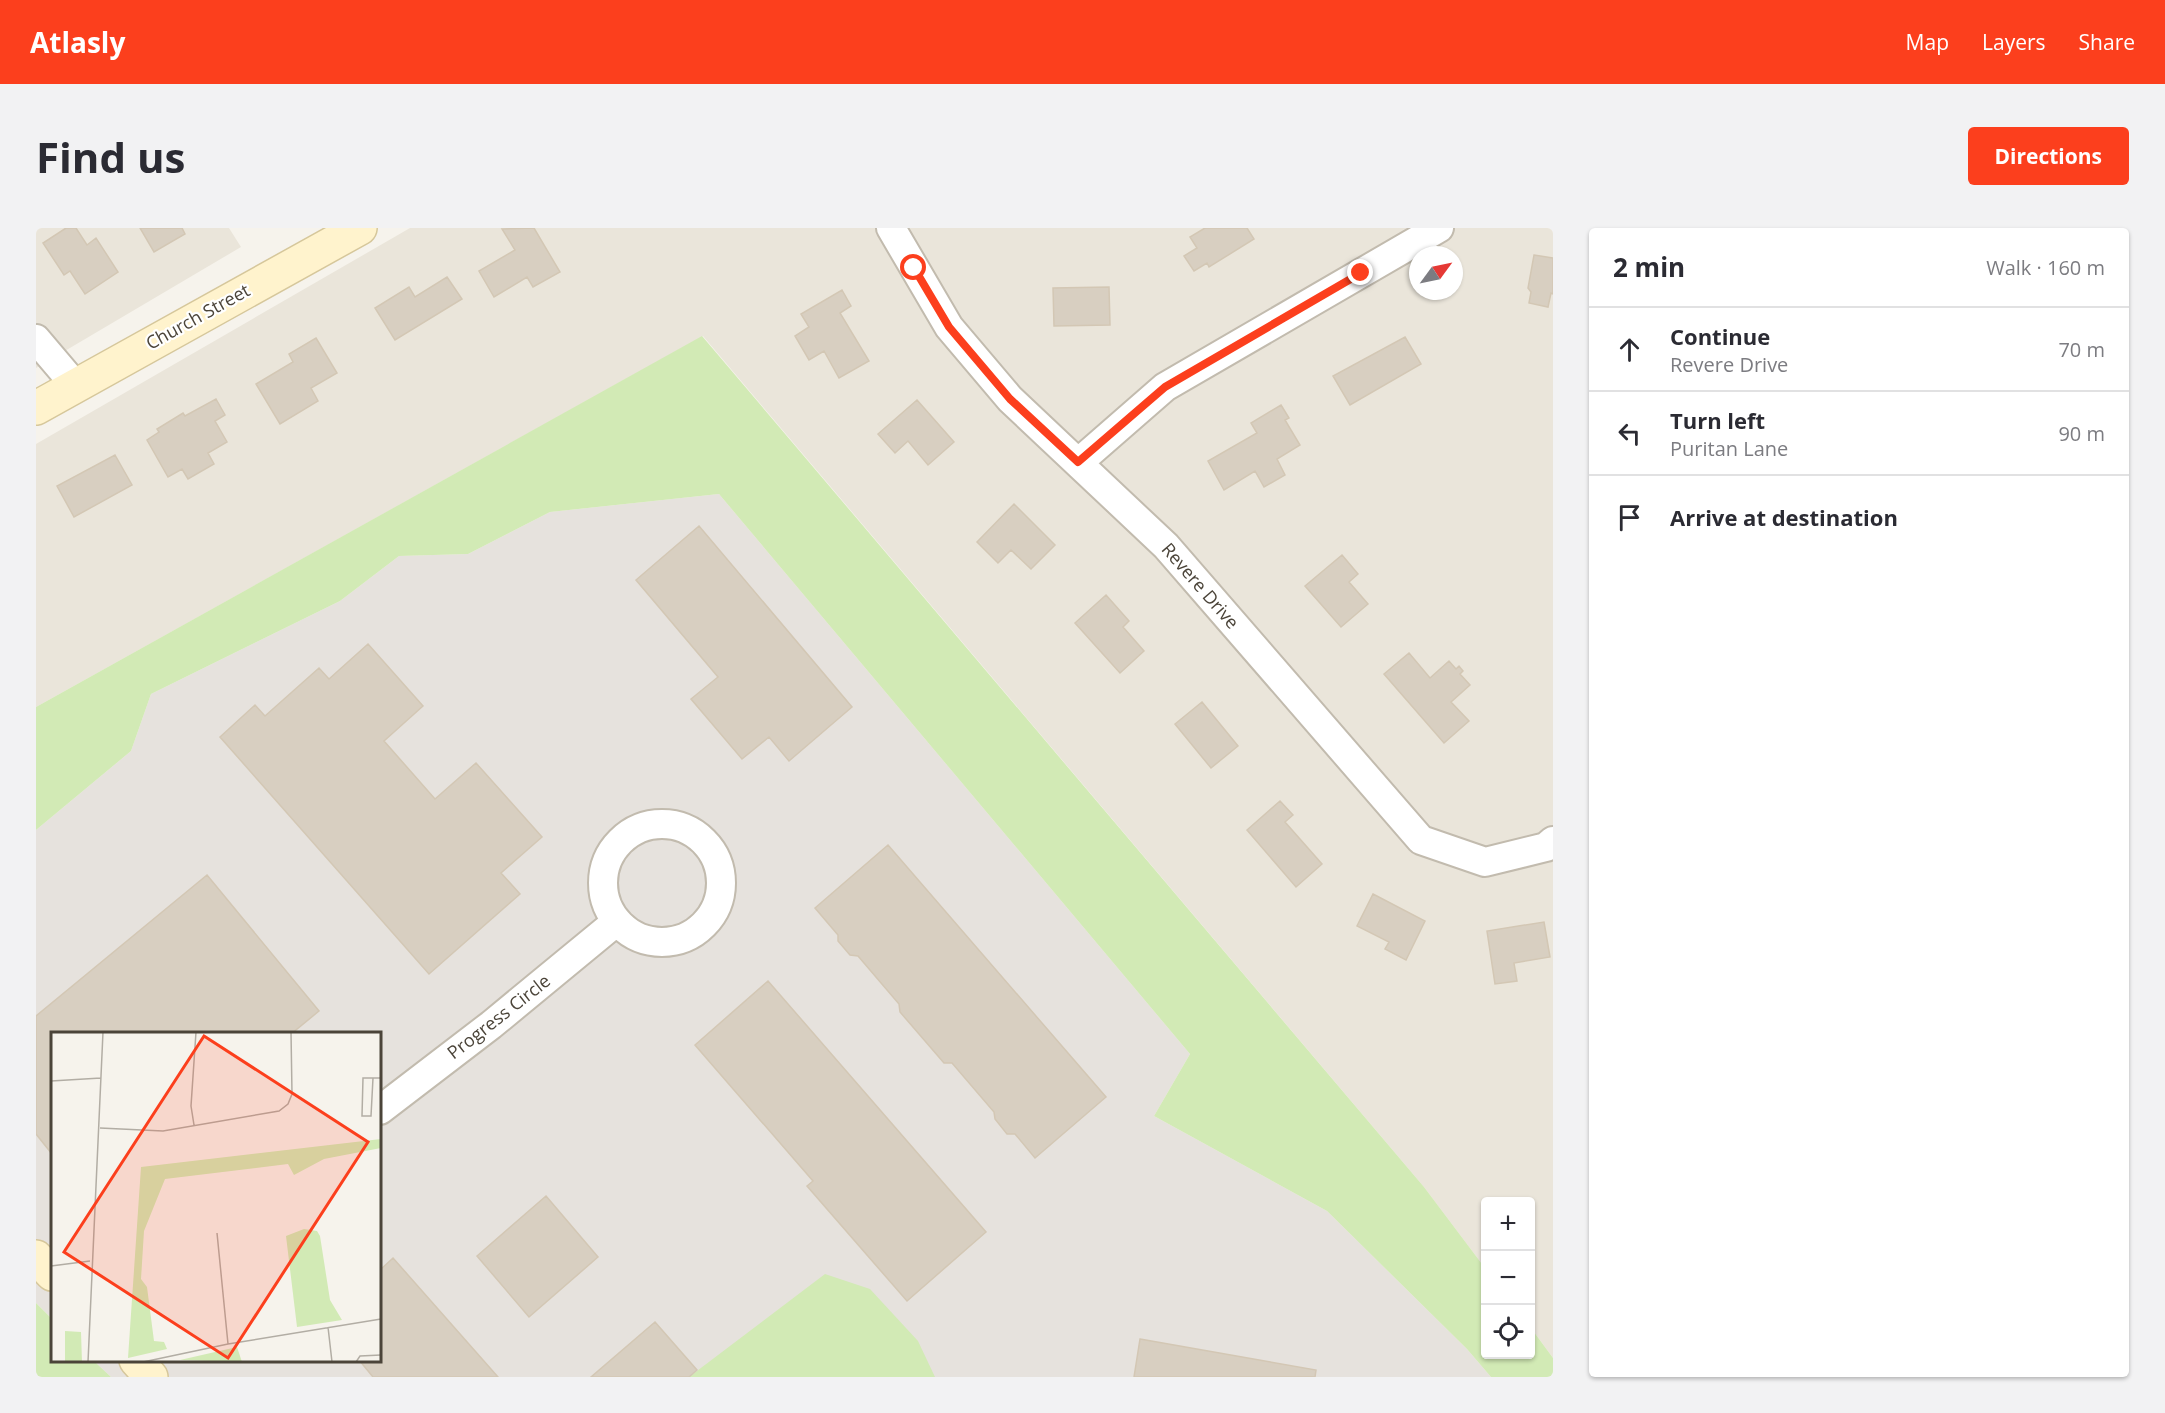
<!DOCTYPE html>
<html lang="en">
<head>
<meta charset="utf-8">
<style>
	:root { --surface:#fff; --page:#f2f2f3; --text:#2b2b33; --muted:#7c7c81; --line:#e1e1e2; --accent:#fc3f1d }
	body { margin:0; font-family:"Open Sans",sans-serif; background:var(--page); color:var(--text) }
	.controls { position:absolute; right:18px; bottom:18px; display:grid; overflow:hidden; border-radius:6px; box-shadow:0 2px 4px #0004 }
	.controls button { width:54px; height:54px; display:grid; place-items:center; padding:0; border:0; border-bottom:2px solid var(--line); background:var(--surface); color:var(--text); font:30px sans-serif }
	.compass { position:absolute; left:1373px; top:18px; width:54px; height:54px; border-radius:50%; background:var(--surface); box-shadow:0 2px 4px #0004; rotate:57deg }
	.stop { position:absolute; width:18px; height:18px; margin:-14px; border:4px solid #fc3f1d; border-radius:50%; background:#fff }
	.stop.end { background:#fc3f1d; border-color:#fff; box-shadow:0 2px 6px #0008 }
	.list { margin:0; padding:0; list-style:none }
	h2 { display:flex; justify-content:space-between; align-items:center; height:78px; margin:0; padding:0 24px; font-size:26px }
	h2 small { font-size:20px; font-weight:400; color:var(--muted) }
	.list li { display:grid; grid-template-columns:39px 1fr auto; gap:18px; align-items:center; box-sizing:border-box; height:84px; padding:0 24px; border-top:2px solid var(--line) }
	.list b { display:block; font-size:22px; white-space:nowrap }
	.list p { margin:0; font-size:20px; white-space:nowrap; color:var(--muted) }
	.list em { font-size:20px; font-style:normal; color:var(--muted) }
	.icon { flex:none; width:33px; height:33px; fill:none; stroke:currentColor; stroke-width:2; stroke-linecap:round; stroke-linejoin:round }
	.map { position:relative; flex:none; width:1517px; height:1149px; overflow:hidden; border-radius:6px }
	header { display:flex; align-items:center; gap:36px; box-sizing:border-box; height:84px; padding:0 30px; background:var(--accent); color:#fff }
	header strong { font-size:28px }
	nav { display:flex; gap:33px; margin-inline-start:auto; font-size:21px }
	.intro { display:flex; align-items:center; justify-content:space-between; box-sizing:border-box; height:144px; padding:0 36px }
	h1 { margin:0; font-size:42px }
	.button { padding:15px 27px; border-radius:6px; background:var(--accent); color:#fff; font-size:21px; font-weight:700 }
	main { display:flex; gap:36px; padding:0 36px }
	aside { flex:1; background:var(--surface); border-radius:6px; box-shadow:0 2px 4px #0004 }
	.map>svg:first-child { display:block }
	.residential { fill:#eae5da; fill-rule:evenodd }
	.industrial { fill:#e6e2dd }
	.green { fill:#d2eab5 }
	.building { fill:#d8cfc1; stroke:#d3c7b4; stroke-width:1.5 }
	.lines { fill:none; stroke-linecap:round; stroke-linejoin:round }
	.street-casing { stroke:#c2bbae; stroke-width:32 }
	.secondary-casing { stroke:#d6c79b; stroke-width:36 }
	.street { stroke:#fff; stroke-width:28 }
	.secondary { stroke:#fff3cd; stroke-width:33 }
	.route { stroke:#fc3f1d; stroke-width:8 }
	.labels { text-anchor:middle; stroke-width:4.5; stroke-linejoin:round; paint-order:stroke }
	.street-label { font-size:18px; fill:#4b4439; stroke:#fff }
	.inset-road { fill:none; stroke:#b2ada4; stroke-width:1.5 }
	.view { fill:#fc3f1d; fill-opacity:0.15; stroke:#fc3f1d; stroke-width:3 }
	.inset-edge { fill:none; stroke:#4b4439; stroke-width:3 }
</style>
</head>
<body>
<header>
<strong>Atlasly</strong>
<nav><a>Map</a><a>Layers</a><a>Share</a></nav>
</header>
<div class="intro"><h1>Find us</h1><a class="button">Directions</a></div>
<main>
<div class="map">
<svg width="1517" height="1149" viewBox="0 0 1517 1149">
	<rect width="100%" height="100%" fill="#f6f3ec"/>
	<path class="residential" d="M 0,0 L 193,0 L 205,19 L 0,140 Z
		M 374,0 L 1517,0 L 1517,1130 L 1495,1100 L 1494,974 L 1450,974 L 1449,1040 L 1388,959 L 667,108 L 0,479 L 0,216 ZM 1382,27 L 1418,27 L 1418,63 L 1382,63 Z"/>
	<path class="industrial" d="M 683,266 L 1154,826 L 1118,888 L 1291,983 L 1431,1121 L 1455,1149 L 75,1149 L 58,1133 L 344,1132 L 344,806 L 16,806 L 16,1091 L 0,1075 L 0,602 L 95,523 L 115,466 L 304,373 L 363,328 L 432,326 L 514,284 Z"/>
	<path class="green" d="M 666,108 L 1388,959 L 1449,1040 L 1450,1126 L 1494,1126 L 1495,1100 L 1517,1130 L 1517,1149 L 1455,1149 L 1431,1121 L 1291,983 L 1118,888 L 1154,826 L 683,266 L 514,284 L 432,326 L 363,328 L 304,373 L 115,466 L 95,523 L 0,602 L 0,479 Z
		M 789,1046 L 834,1061 L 882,1113 L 899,1149 L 653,1149 Z
		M 0,1075 L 16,1091 L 16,1132 L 58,1133 L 75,1149 L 0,1149 Z"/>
	<path class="building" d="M 30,0 L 40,0 L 51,17 L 60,10 L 82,44 L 49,66 L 34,43 L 28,47 L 7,15 Z
		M 104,0 L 146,0 L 149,6 L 118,24 Z
		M 498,0 L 524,44 L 497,59 L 491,49 L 458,69 L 443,43 L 479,22 L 466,1 Z
		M 1169,0 L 1211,0 L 1218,11 L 1173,39 L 1171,35 L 1158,43 L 1148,28 L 1161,20 L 1154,9 Z
		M 1498,27 L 1517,30 L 1517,66 L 1515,65 L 1512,79 L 1493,75 L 1495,64 L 1492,60 Z
		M 411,49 L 426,71 L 359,112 L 339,80 L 373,59 L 379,69 Z
		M 1073,59 L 1074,97 L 1018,98 L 1017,60 Z
		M 806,62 L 815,78 L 804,85 L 833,133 L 803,150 L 788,123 L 773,132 L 759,108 L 773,99 L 765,86 Z
		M 1369,109 L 1385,136 L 1314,177 L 1297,148 Z
		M 280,110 L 301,145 L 275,160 L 282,173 L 244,196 L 220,156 L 257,134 L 253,126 Z
		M 180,171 L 189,187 L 179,193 L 191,214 L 172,225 L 178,236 L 152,251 L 146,241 L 132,249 L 111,212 L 123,204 L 121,201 L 147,185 L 149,188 Z
		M 881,172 L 918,214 L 892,237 L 872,213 L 859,225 L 842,206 Z
		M 1245,177 L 1253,190 L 1249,192 L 1264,217 L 1241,231 L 1249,247 L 1228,259 L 1219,243 L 1188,262 L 1172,233 L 1221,205 L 1215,195 Z
		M 79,227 L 96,257 L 38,289 L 21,258 Z
		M 978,276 L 1019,317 L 995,341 L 975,322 L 962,335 L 941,314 Z
		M 663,298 L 816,479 L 753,533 L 733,509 L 706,531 L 655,471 L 682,449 L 600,352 Z
		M 1306,327 L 1322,346 L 1313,354 L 1332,376 L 1305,399 L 1269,358 Z
		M 1070,367 L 1093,393 L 1087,399 L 1108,423 L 1084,445 L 1039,395 Z
		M 332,416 L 387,478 L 348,513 L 399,571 L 440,535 L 506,609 L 465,645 L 484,666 L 393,746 L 184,509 L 219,477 L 229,488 L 283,440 L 293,451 Z
		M 1373,425 L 1394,450 L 1413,433 L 1420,441 L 1423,438 L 1427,443 L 1424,446 L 1434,457 L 1415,474 L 1433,493 L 1408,515 L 1348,446 Z
		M 1166,474 L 1202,518 L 1175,540 L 1139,496 Z
		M 1244,573 L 1257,587 L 1249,594 L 1286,636 L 1260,659 L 1211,602 Z
		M 852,617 L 1070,869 L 999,930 L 979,906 L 971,906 L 959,891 L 958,884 L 916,835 L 908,835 L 864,784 L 863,776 L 822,728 L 814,727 L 802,713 L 802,707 L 779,680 Z
		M 171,647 L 283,783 L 255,806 L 16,806 L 16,926 L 0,906 L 0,788 Z
		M 1337,666 L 1389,693 L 1370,732 L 1349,721 L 1353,714 L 1321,698 Z
		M 1508,694 L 1514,729 L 1478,735 L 1481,753 L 1459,756 L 1451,703 Z
		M 732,753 L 950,1004 L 871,1073 L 771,958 L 777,953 L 659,817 Z
		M 510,968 L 562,1029 L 493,1089 L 441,1028 Z
		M 357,1030 L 462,1149 L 337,1149 L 323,1132 L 344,1132 L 344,1042 Z
		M 619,1094 L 661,1142 L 653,1149 L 555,1149 Z
		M 1104,1111 L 1280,1142 L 1279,1149 L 1098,1149 Z"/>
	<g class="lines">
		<defs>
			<path id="street" d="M 855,0 L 913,99 L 974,171 L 1130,318 L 1385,612 L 1449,634 L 1510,619 L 1517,613
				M 0,111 L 39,157
				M 1043,234 L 1129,159 L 1403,0
				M567 655a59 59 0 1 1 118 0a59 59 0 1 1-118 0Z
				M 344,882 L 455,797 L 580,694"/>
			<path id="secondary" d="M 0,180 L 324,0
				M 0,1029 L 16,1046
				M 100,1132 L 115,1149"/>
		</defs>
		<use href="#street" class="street-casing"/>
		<use href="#secondary" class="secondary-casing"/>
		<use href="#street" class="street"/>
		<use href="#secondary" class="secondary"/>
	</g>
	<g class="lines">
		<path class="route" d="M 878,40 L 913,99 L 974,171 L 1042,234 L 1129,159 L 1325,45"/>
	</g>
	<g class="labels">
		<g class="street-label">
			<text transform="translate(162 89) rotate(-29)" y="6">Church Street</text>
			<text transform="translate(1164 358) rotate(49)" y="6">Revere Drive</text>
			<text transform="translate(463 789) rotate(-38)" y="6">Progress Circle</text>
		</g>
	</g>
	<g transform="translate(15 804)">
		<rect width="330" height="330" fill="#f6f3ec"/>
		<path d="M 330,107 L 330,116 L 273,127 L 243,143 L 237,132 L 114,147 L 93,199 L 90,247 L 96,255 L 103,309 L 113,310 L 116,317 L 77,326 L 90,135 ZM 253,197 L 266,199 L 269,204 L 279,268 L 291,288 L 246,295 L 235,204 ZM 14,299 L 30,300 L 31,330 L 14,330 ZM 186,315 L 191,330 L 129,328 Z" fill="#d2eab5"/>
		<path class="inset-road" d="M 322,46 L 320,84 L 311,84 L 312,46 L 330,46M 0,49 L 50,46M 143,93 L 140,74 L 145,0M 49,96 L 112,99 L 228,79 L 237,72 L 241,62 L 240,0M 166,201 L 177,312M 0,234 L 39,229M 277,295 L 281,330M 37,330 L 52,0M 92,330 L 177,312 L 330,287M 305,330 L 309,324 L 330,323"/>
		<path class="view" d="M 153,4 L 317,110 L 177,326 L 13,220 Z"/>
		<rect width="330" height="330" class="inset-edge"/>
	</g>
</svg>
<div class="controls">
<button>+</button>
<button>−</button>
<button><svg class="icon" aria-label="locate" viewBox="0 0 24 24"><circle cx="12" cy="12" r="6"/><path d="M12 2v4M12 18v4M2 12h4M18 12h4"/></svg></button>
</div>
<svg class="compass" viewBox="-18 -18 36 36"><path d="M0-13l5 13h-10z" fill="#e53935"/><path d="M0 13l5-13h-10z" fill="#7c7c81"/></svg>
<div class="stop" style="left:878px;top:40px"></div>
<div class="stop end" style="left:1325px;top:45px"></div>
</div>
<aside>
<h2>2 min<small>Walk · 160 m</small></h2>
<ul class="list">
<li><svg class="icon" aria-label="ahead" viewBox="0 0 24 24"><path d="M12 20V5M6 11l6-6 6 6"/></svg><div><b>Continue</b><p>Revere Drive</p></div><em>70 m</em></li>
<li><svg class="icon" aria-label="left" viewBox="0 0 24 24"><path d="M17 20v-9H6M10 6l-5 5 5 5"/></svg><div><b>Turn left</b><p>Puritan Lane</p></div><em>90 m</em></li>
<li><svg class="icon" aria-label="arrive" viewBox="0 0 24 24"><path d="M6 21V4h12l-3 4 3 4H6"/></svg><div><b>Arrive at destination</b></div></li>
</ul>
</aside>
</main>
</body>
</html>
